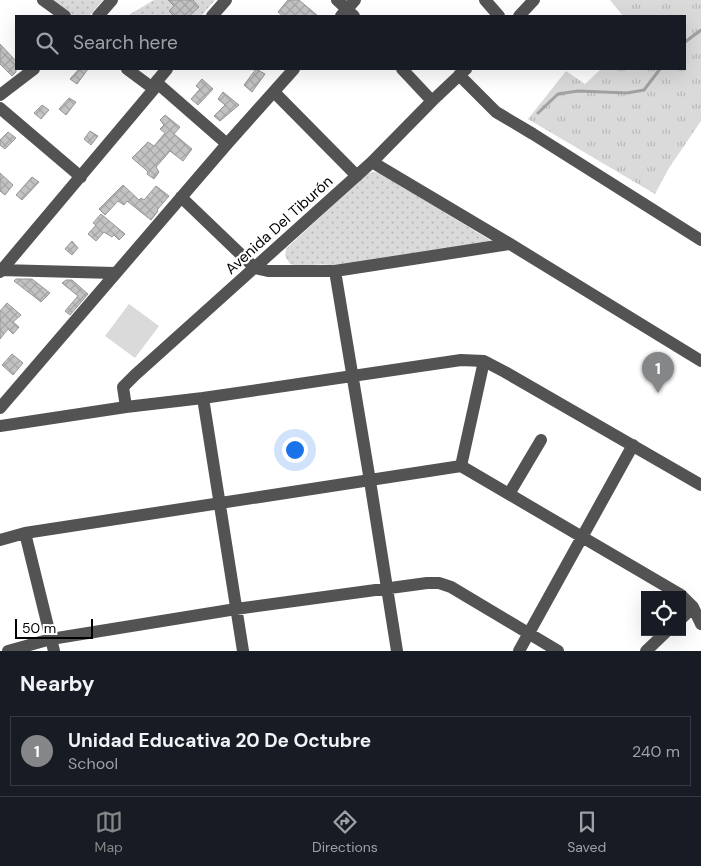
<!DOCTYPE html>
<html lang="en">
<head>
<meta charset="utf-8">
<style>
	:root { --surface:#171b24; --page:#242831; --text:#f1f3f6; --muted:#9ea1a6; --line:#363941; --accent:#858687 }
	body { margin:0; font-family:"DM Sans",sans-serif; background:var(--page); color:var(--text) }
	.controls { position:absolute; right:15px; bottom:15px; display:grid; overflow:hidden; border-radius:0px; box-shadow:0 5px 20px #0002 }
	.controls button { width:45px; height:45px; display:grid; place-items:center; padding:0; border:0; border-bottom:1px solid var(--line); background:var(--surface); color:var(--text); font:25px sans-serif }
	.scale { position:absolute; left:15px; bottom:12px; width:78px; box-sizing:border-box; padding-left:5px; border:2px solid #000; border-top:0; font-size:14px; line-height:18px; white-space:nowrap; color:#000; -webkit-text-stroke:4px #fff; paint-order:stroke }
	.you { position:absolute; left:294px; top:449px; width:18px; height:18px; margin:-12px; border:4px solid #fff; border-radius:50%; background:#1a73e8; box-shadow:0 0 0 8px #1a73e833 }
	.badge { display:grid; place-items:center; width:32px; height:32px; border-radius:50%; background:var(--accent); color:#fff; font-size:16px; font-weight:700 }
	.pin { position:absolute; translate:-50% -41px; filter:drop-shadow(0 1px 2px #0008) }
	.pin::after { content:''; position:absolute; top:26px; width:18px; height:15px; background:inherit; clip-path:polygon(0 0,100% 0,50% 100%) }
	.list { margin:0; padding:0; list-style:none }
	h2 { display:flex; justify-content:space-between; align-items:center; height:65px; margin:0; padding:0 20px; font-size:21px }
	h2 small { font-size:16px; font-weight:400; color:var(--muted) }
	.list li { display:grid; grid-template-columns:32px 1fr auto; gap:15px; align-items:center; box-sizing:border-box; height:70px; margin:0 10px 10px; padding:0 10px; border:1px solid var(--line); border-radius:0px }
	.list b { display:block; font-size:19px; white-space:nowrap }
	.list p { margin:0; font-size:16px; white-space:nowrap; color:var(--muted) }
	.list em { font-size:16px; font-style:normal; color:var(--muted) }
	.icon { flex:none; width:28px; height:28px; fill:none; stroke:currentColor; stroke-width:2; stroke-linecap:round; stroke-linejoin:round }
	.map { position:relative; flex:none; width:701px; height:651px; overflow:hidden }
	.search { position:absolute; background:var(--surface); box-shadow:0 5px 20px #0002; left:15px; right:15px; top:15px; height:55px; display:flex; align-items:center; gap:12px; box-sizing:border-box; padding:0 18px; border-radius:0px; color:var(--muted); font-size:19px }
	.sheet { height:145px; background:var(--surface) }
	nav { display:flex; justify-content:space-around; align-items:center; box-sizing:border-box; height:70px; border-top:1px solid var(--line); background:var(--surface); font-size:14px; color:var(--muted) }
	nav a { display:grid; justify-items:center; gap:2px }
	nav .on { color:var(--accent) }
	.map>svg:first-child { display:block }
	.grass { fill:url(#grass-tufts) }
	.park { fill:url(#park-dots) }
	.garden { fill:#dadada }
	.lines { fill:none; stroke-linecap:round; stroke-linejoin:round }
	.stream { stroke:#a1a1a1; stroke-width:3 }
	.building { fill:url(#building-cross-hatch); stroke:#979797 }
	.minor { stroke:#535353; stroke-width:12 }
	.labels { text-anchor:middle; stroke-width:4.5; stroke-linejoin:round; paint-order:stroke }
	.street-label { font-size:15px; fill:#000; stroke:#fff }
</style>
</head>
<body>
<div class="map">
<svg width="701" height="651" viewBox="0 0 701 651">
	<defs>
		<pattern id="grass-tufts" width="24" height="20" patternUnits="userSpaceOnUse" patternTransform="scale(1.25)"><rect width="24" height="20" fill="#dadada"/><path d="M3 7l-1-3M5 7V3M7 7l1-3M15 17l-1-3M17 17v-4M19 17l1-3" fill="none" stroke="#b9b9b9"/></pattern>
		<pattern id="park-dots" width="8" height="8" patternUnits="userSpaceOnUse" patternTransform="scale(1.25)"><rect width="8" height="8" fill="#dadada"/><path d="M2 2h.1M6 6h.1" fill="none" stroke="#b9b9b9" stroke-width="1.8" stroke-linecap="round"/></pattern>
		<pattern id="building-cross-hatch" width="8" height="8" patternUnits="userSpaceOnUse" patternTransform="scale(1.25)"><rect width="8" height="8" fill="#c3c3c3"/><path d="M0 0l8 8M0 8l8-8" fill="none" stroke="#a6a6a6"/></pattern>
	</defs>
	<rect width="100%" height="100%" fill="#fff"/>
	<path class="grass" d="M 610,0 L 701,0 L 701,121 L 669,168 L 655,194 L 528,119 L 566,71 L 585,84 L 601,69 L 685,69 L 685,16 L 623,16 Z"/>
	<path class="park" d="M 49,0 L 103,0 L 89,16 L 71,16 Z
		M 154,0 L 215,0 L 201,16 L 127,16 Z
		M 374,172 L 380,173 L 493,242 L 334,266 C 317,262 304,268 290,264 L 285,256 L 286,249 L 366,174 Z"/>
	<path class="garden" d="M 129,304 L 159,326 L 135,358 L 105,336 Z"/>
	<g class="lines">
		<path class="stream" d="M 685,42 L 701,30
			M 538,113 L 558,94 L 578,91 L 627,93 L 644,90 L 660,69"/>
	</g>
	<path class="building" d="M 168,0 L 193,0 L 199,7 L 189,16 L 174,16 L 169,11 L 174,6 Z
		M 288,0 L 299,0 L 318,16 L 283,16 L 278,12 Z
		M 0,44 L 16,61 L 16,72 L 12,76 L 0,64 Z
		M 79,69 L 88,69 L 77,84 L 70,79 Z
		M 256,69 L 265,74 L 252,92 L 244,85 Z
		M 202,79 L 213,89 L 198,105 L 191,99 L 200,89 L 196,86 Z
		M 223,92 L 239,105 L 220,121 L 214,116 L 225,105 L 218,99 Z
		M 69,98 L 76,102 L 66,115 L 59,109 Z
		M 42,105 L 49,110 L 41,119 L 34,113 Z
		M 165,115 L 180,127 L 174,134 L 192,149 L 183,161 L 170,151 L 156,167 L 159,172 L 154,179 L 147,174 L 148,172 L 145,169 L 132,158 L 148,142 L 154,146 L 165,133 L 160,129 L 164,125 L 160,120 Z
		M 90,131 L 98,136 L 91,145 L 84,139 Z
		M 8,132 L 16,138 L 5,149 L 0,145 L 0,140 Z
		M 0,173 L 13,185 L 5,195 L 0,191 Z
		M 32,177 L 39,182 L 22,200 L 16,195 Z
		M 123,185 L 139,200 L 141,198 L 144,200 L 156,186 L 169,196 L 157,210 L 158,211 L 151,220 L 127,201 L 124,205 L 118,201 L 105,215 L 99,209 Z
		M 101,214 L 125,234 L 119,240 L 114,235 L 112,237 L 104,232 L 96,241 L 88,234 L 96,225 L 93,223 Z
		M 72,241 L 78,248 L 72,255 L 65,249 Z
		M 16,279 L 32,279 L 50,293 L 41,302 L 14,281 Z
		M 66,280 L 72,280 L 88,294 L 70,315 L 65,311 L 78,296 L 62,283 Z
		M 7,303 L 21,315 L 13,322 L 19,327 L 13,334 L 8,329 L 0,339 L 0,311 Z
		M 12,354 L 23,363 L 13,375 L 2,365 Z"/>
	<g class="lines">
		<path class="minor" d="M 43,0 L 65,16
			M 337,0 L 354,16
			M 485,0 L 499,16
			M 98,16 L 112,0
			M 212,16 L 226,0
			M 341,16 L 355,0
			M 519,16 L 534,0
			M 127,69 L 154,89
			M 402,69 L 432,101
			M 459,75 L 496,112 L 533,134 L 701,240
			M 156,82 L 227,144
			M 274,92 L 357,176
			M 0,95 L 34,69
			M 0,108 L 81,177
			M 372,162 L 510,244 L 701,361
			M 181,197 L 255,268 L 268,271 L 335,271 L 510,244
			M 0,270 L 115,273
			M 335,271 L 370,481 L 397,651
			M 0,272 L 154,89 L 156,82 L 167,69
			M 203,398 L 461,360 L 484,361 L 505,372 L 701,485
			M 126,407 L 123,387 L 135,375 L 372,162 L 432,101 L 466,69
			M 0,408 L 227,144 L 294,69
			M 0,426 L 126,407 L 203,398 L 243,651
			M 461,466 L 484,361
			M 509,494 L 541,440
			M 25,533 L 54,651
			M 0,540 L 25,533 L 461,466 L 681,595
			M 682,596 L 693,607 L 701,624
			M 682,618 L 693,607
			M 8,651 L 51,639 L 236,609 L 427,583 L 439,583 L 451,587 L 558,651
			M 519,651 L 633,445
			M 646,651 L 666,632"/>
	</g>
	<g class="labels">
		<g class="street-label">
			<text transform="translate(279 225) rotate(-42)" y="5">Avenida Del Tiburón</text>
		</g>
	</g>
</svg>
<div class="controls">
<button><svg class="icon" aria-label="locate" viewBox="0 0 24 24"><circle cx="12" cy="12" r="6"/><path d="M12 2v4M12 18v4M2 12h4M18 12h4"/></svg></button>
</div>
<div class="scale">50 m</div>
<div class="you"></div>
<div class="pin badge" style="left:658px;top:393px">1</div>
<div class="search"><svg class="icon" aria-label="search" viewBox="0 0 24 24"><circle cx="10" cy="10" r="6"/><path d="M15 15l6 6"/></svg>Search here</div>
</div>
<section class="sheet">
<h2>Nearby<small></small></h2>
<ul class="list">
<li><span class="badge">1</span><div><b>Unidad Educativa 20 De Octubre</b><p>School</p></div><em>240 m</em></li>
</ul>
</section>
<nav>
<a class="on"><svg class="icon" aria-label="map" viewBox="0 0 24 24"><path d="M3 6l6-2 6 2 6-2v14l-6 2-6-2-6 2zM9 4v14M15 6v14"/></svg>Map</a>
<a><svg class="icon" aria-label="directions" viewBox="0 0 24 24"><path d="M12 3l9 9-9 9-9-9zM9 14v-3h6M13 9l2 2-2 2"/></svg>Directions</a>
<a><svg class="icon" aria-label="saved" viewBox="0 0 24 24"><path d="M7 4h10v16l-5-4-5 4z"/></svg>Saved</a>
</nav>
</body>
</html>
